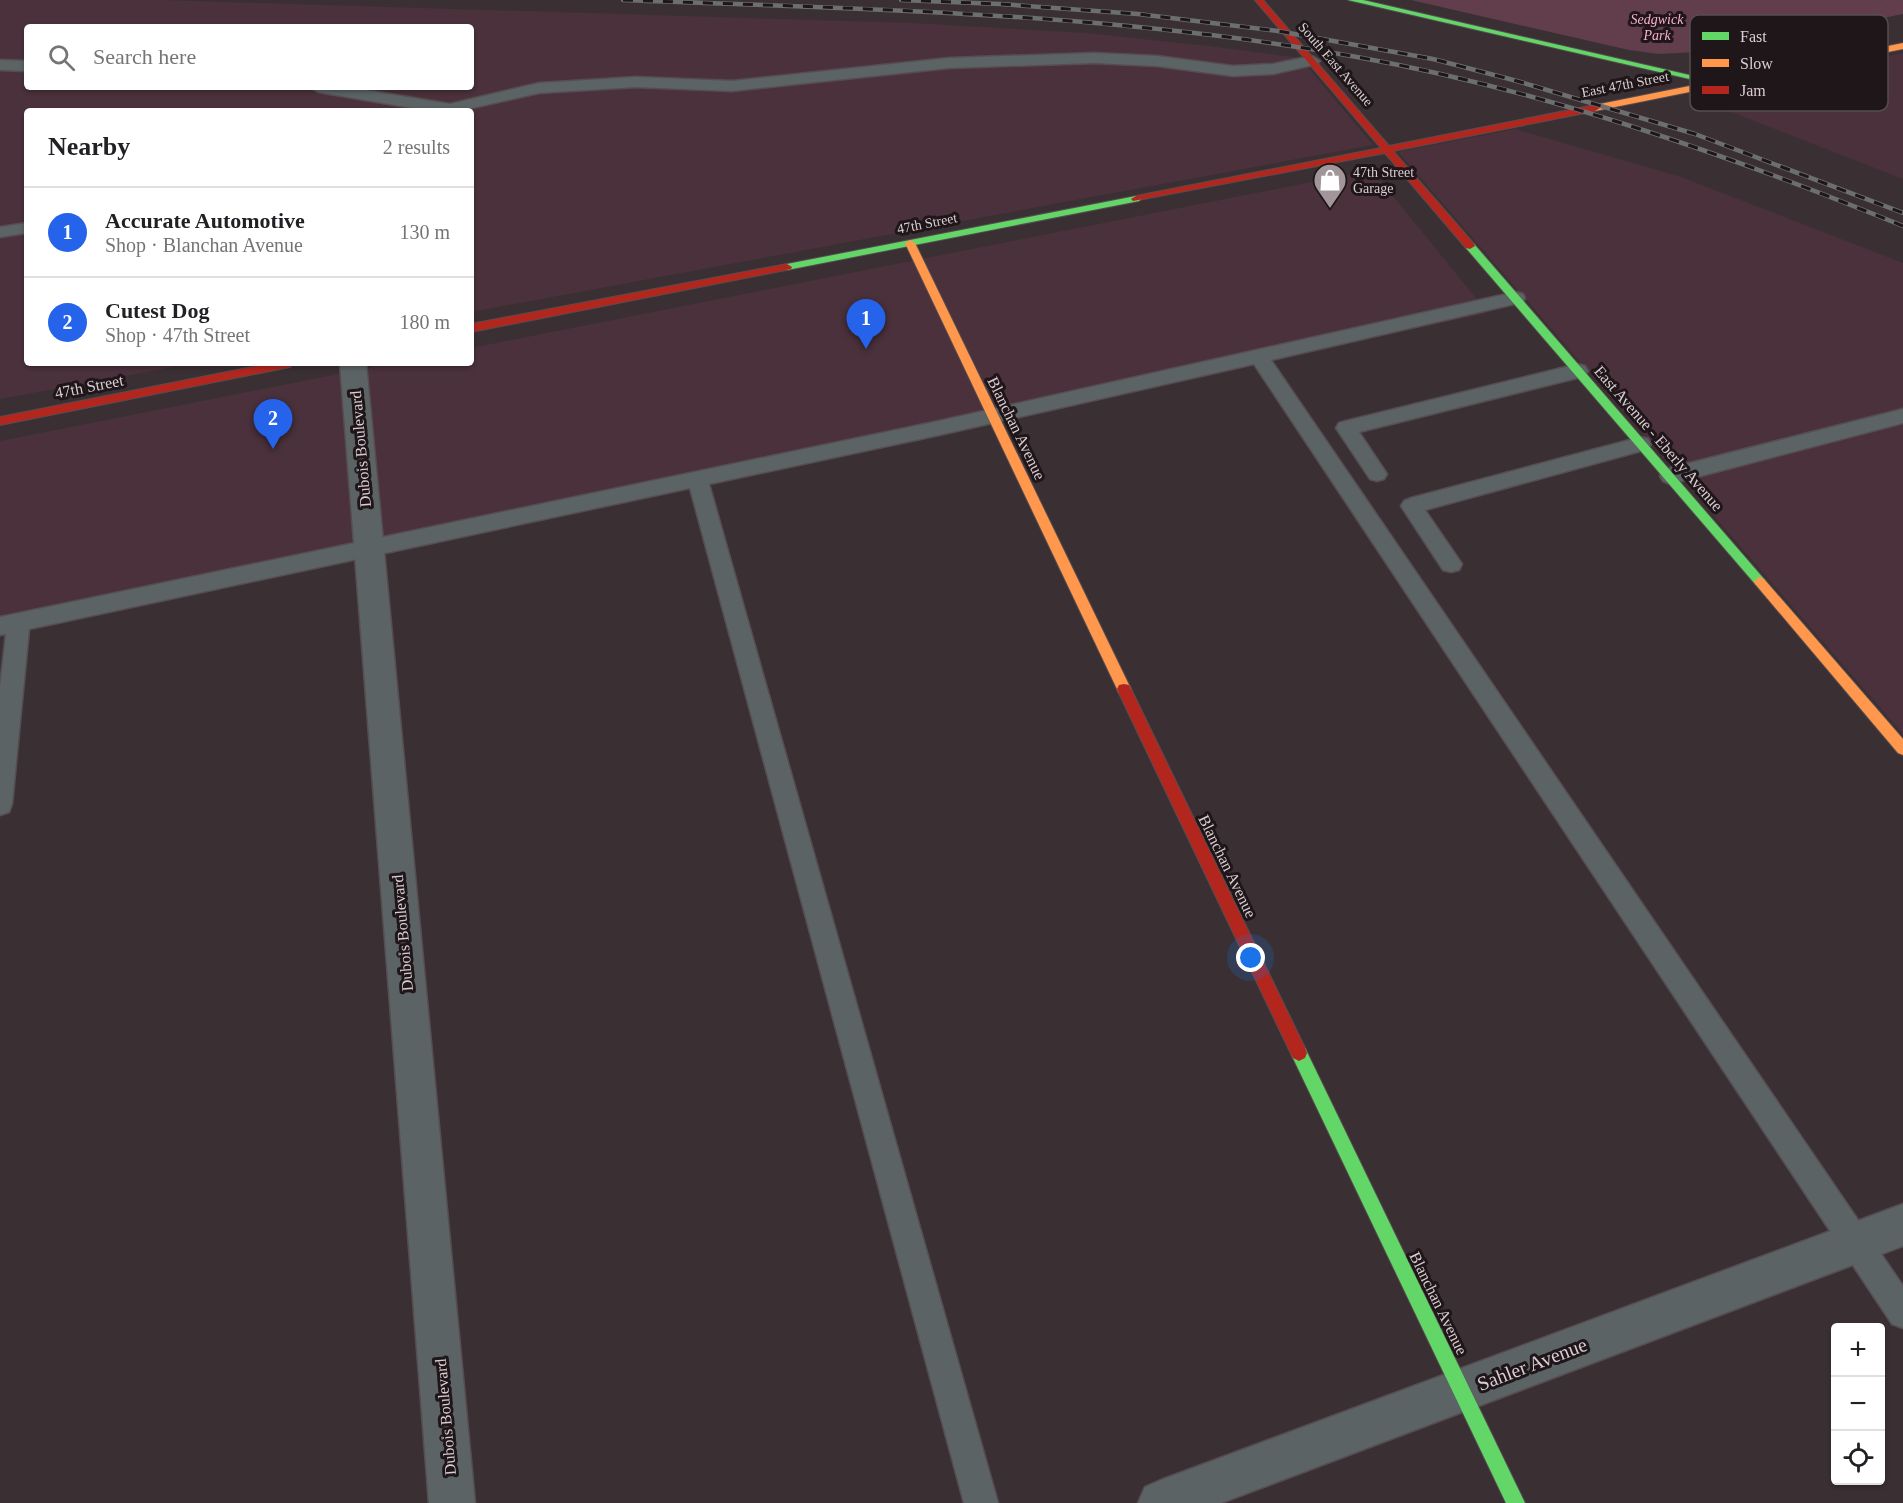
<!DOCTYPE html>
<html lang="en">
<head>
<meta charset="utf-8">
<style>
	:root { --surface:#fff; --page:#f6f6f6; --text:#202124; --muted:#757577; --line:#e0e0e0; --accent:#2563eb }
	body { margin:0; font-family:"Times New Roman",serif; background:var(--page); color:var(--text) }
	.controls { position:absolute; right:18px; bottom:18px; display:grid; overflow:hidden; border-radius:6px; box-shadow:0 2px 4px #0004 }
	.controls button { width:54px; height:54px; display:grid; place-items:center; padding:0; border:0; border-bottom:2px solid var(--line); background:var(--surface); color:var(--text); font:30px sans-serif }
	.you { position:absolute; left:1251px; top:958px; width:21px; height:21px; margin:-15px; border:4px solid #fff; border-radius:50%; background:#1a73e8; box-shadow:0 0 0 9px #1a73e833 }
	.badge { display:grid; place-items:center; width:39px; height:39px; border-radius:50%; background:var(--accent); color:#fff; font-size:20px; font-weight:700 }
	.pin { position:absolute; translate:-50% -50px; filter:drop-shadow(0 2px 3px #0008) }
	.pin::after { content:''; position:absolute; top:32px; width:21px; height:18px; background:inherit; clip-path:polygon(0 0,100% 0,50% 100%) }
	.list { margin:0; padding:0; list-style:none }
	h2 { display:flex; justify-content:space-between; align-items:center; height:78px; margin:0; padding:0 24px; font-size:26px }
	h2 small { font-size:20px; font-weight:400; color:var(--muted) }
	.list li { display:grid; grid-template-columns:39px 1fr auto; gap:18px; align-items:center; box-sizing:border-box; height:90px; padding:0 24px; border-top:2px solid var(--line) }
	.list b { display:block; font-size:22px; white-space:nowrap }
	.list p { margin:0; font-size:20px; white-space:nowrap; color:var(--muted) }
	.list em { font-size:20px; font-style:normal; color:var(--muted) }
	.icon { flex:none; width:33px; height:33px; fill:none; stroke:currentColor; stroke-width:2; stroke-linecap:round; stroke-linejoin:round }
	.map { position:relative; flex:none; width:1903px; height:1503px; overflow:hidden }
	.search { position:absolute; background:var(--surface); box-shadow:0 2px 4px #0004; left:24px; top:24px; width:450px; height:66px; display:flex; align-items:center; gap:15px; box-sizing:border-box; padding:0 21px; border-radius:6px; color:var(--muted); font-size:22px }
	.panel { position:absolute; background:var(--surface); box-shadow:0 2px 4px #0004; left:24px; top:108px; width:450px; height:258px; border-radius:6px }
	.map>svg:first-child { display:block }
	.built { fill:#4a313b; fill-rule:evenodd }
	.green { fill:#623d4c }
	.lines { fill:none; stroke-linecap:round; stroke-linejoin:round }
	.lane-casing { stroke:#564d50; stroke-width:3 }
	.street-casing { stroke:#564d50; stroke-width:3 }
	.fast-casing { stroke:#564d50; stroke-width:2 }
	.slow-casing { stroke:#564d50; stroke-width:2 }
	.jam-casing { stroke:#564d50; stroke-width:2 }
	.lane { fill:#5b6364; fill-rule:evenodd }
	.street { fill:#5b6364; fill-rule:evenodd }
	.fast { fill:#63d668; fill-rule:evenodd }
	.slow { fill:#ff974d; fill-rule:evenodd }
	.jam { fill:#b3261e; fill-rule:evenodd }
	.rail-casing { stroke:#6c6f70; stroke-width:4.5 }
	.rail { stroke:#1f161a; stroke-width:3; stroke-dasharray:10; stroke-linecap:butt }
	.labels { text-anchor:middle; stroke-width:6; stroke-linejoin:round; paint-order:stroke }
	.far-park-label { font-size:14px; font-style:italic; fill:#fdafcf; stroke:#1f161a }
	.far-street-label { font-size:14px; fill:#dacdd2; stroke:#1f161a }
	.far-poi-label { font-size:14px; fill:#dacdd2; stroke:#1f161a; text-anchor:start }
	.street-label { font-size:16px; fill:#dacdd2; stroke:#1f161a }
	.near-street-label { font-size:20px; fill:#dacdd2; stroke:#1f161a }
	.key { fill:#1f161a; stroke:#574d51; stroke-width:1.5 }
	.key-label { font-size:16px; fill:#dacdd2 }
</style>
</head>
<body>
<div class="map">
<svg width="1903" height="1503" viewBox="0 0 1903 1503">
	<rect width="100%" height="100%" fill="#3a3033"/>
	<path class="built" d="M 0,0 L 162,0 L 913,23 L 1086,33 L 1209,46 L 1300,58 L 1373,145 L 471,312 L 471,111 L 27,111 L 27,363 L 195,363 L 0,399 ZM 27,27 L 471,27 L 471,87 L 27,87 Z
		M 1903,53 L 1903,179 L 1688,95 Z
		M 1515,129 L 1681,177 L 1903,263 L 1903,734 L 1398,152 Z
		M 1372,170 L 1488,313 L 0,629 L 0,441 L 394,363 L 471,363 L 471,348 Z"/>
	<path class="green" d="M 1411,0 L 1903,0 L 1903,14 L 1717,51 L 1659,54 L 1629,50 Z"/>
	<g class="lines">
		<defs>
			<path id="lane" d="M 1094,53 L 1157,56 L 1233,66 L 1273,64 L 1312,56 L 1320,61 L 1317,64 L 1273,74 L 1233,76 L 1157,66 L 1094,63 L 949,68 L 732,91 L 636,87 L 539,93 L 459,111 L 430,111 L 318,92 L 310,87 L 347,87 L 450,104 L 539,83 L 636,77 L 732,81 L 949,58 Z
				M 0,60 L 27,61 L 27,71 L 0,70 Z
				M 27,223 L 27,233 L 0,237 L 0,227 Z
				M 1516,292 L 1523,294 L 1525,298 L 1523,302 L 1271,360 L 1903,1286 L 1903,1328 L 1892,1324 L 1254,364 L 939,435 L 709,484 L 998,1503 L 964,1503 L 690,488 L 29,629 L 12,804 L 9,812 L 0,815 L 0,687 L 6,634 L 0,635 L 0,617 L 939,421 Z
				M 1578,364 L 1585,366 L 1588,371 L 1585,376 L 1359,432 L 1387,474 L 1384,479 L 1377,481 L 1370,479 L 1336,428 L 1339,423 L 1346,421 Z
				M 1903,409 L 1903,423 L 1670,484 L 1663,481 L 1660,476 L 1663,471 L 1670,468 Z
				M 1641,437 L 1648,439 L 1651,444 L 1648,449 L 1425,510 L 1462,564 L 1459,570 L 1451,572 L 1443,570 L 1401,506 L 1404,501 L 1411,498 Z"/>
			<path id="street" d="M 340,363 L 366,363 L 475,1503 L 429,1503 Z
				M 1903,1204 L 1903,1246 L 1221,1503 L 1138,1503 L 1145,1487 L 1161,1480 Z"/>
			<path id="fast" d="M 1348,0 L 1363,0 L 1711,80 L 1707,83 Z
				M 1136,196 L 1141,199 L 1139,201 L 787,270 L 782,267 L 787,264 Z
				M 1470,243 L 1474,244 L 1764,579 L 1766,582 L 1764,585 L 1756,585 L 1466,248 L 1465,246 Z
				M 1299,1045 L 1305,1048 L 1525,1503 L 1506,1503 L 1293,1058 L 1291,1053 L 1293,1048 Z"/>
			<path id="slow" d="M 1903,43 L 1903,49 L 1595,111 L 1590,108 L 1595,105 Z
				M 910,240 L 915,243 L 1131,689 L 1129,693 L 1119,693 L 1117,689 L 905,243 Z
				M 1760,577 L 1764,579 L 1903,739 L 1903,755 L 1898,753 L 1756,585 L 1754,582 L 1756,579 Z"/>
			<path id="jam" d="M 1255,0 L 1263,0 L 1389,146 L 1595,105 L 1600,108 L 1595,111 L 1393,151 L 1474,244 L 1475,246 L 1470,249 L 1466,248 L 1385,153 L 1133,201 L 1131,199 L 1136,196 L 1381,148 Z
				M 787,264 L 792,267 L 791,269 L 471,332 L 471,324 Z
				M 272,363 L 295,363 L 290,367 L 0,425 L 0,417 Z
				M 1124,684 L 1129,685 L 1131,689 L 1305,1048 L 1307,1053 L 1305,1058 L 1299,1061 L 1293,1058 L 1117,689 L 1119,685 Z"/>
		</defs>
		<use href="#lane" class="lane-casing"/>
		<use href="#street" class="street-casing"/>
		<use href="#fast" class="fast-casing"/>
		<use href="#slow" class="slow-casing"/>
		<use href="#jam" class="jam-casing"/>
		<use href="#lane" class="lane"/>
		<use href="#street" class="street"/>
		<use href="#fast" class="fast"/>
		<use href="#slow" class="slow"/>
		<use href="#jam" class="jam"/>
		<defs>
			<path id="rail" d="M 623,0 C 868,9 1115,13 1357,57 C 1546,91 1726,154 1903,226
				M 901,0 L 1000,4 L 1138,14 L 1278,31 L 1433,59 L 1517,81 L 1695,134 L 1903,213"/>
		</defs>
		<use href="#rail" class="rail-casing"/>
		<use href="#rail" class="rail"/>
	</g>
	<defs>
		<symbol id="shop-pin" viewBox="-11 -11 22 30"><path d="M0 17L-7.5 6A9.5 9.5 0 1 1 7.5 6Z" fill="#a2969a" stroke="#1f161a"/><path d="M-5-2.5h2.3a2.7 3.5 0 0 1 5.4 0H5L5.5 6h-11ZM-1.5-2.5h3a1.5 2.3 0 0 0-3 0Z" fill="#fff"/></symbol>
	</defs>
	<g fill-rule="evenodd">
		<use href="#shop-pin" x="1311" y="161" width="38" height="52"/>
	</g>
	<g class="labels">
		<g class="far-park-label">
			<text x="1657" y="24">Sedgwick<tspan x="1657" dy="16">Park</tspan></text>
		</g>
		<g class="far-street-label">
			<text transform="translate(1336 64) rotate(49)" y="5">South East Avenue</text>
			<text transform="translate(1625 84) rotate(-11)" y="5">East 47th Street</text>
			<text transform="translate(927 223) rotate(-11)" y="5">47th Street</text>
		</g>
		<g class="far-poi-label">
			<text x="1353" y="177">47th Street<tspan x="1353" dy="16">Garage</tspan></text>
		</g>
		<g class="street-label">
			<text transform="translate(89 386) rotate(-11)" y="6">47th Street</text>
			<text transform="translate(1017 428) rotate(64)" y="6">Blanchan Avenue</text>
			<text transform="translate(1659 438) rotate(49)" y="6">East Avenue - Eberly Avenue</text>
			<text transform="translate(360 449) rotate(-95)" y="6">Dubois Boulevard</text>
			<text transform="translate(1228 866) rotate(64)" y="6">Blanchan Avenue</text>
			<text transform="translate(402 933) rotate(-95)" y="6">Dubois Boulevard</text>
			<text transform="translate(1439 1303) rotate(64)" y="6">Blanchan Avenue</text>
			<text transform="translate(445 1417) rotate(-95)" y="6">Dubois Boulevard</text>
		</g>
		<g class="near-street-label">
			<text transform="translate(1532 1364) rotate(-21)" y="7">Sahler Avenue</text>
		</g>
	</g>
	<rect x="1690" y="15" width="198" height="96" rx="9" class="key"/>
	<rect x="1702" y="32" width="27" height="8" fill="#63d668"/>
	<rect x="1702" y="59" width="27" height="8" fill="#ff974d"/>
	<rect x="1702" y="86" width="27" height="8" fill="#b3261e"/>
	<g class="key-label">
		<text x="1740" y="42">Fast</text>
		<text x="1740" y="69">Slow</text>
		<text x="1740" y="96">Jam</text>
	</g>
</svg>
<div class="controls">
<button>+</button>
<button>−</button>
<button><svg class="icon" aria-label="locate" viewBox="0 0 24 24"><circle cx="12" cy="12" r="6"/><path d="M12 2v4M12 18v4M2 12h4M18 12h4"/></svg></button>
</div>
<div class="you"></div>
<div class="pin badge" style="left:866px;top:349px">1</div>
<div class="pin badge" style="left:273px;top:449px">2</div>
<div class="search"><svg class="icon" aria-label="search" viewBox="0 0 24 24"><circle cx="10" cy="10" r="6"/><path d="M15 15l6 6"/></svg>Search here</div>
<section class="panel">
<h2>Nearby<small>2 results</small></h2>
<ul class="list">
<li><span class="badge">1</span><div><b>Accurate Automotive</b><p>Shop · Blanchan Avenue</p></div><em>130 m</em></li>
<li><span class="badge">2</span><div><b>Cutest Dog</b><p>Shop · 47th Street</p></div><em>180 m</em></li>
</ul>
</section>
</div>
</body>
</html>
